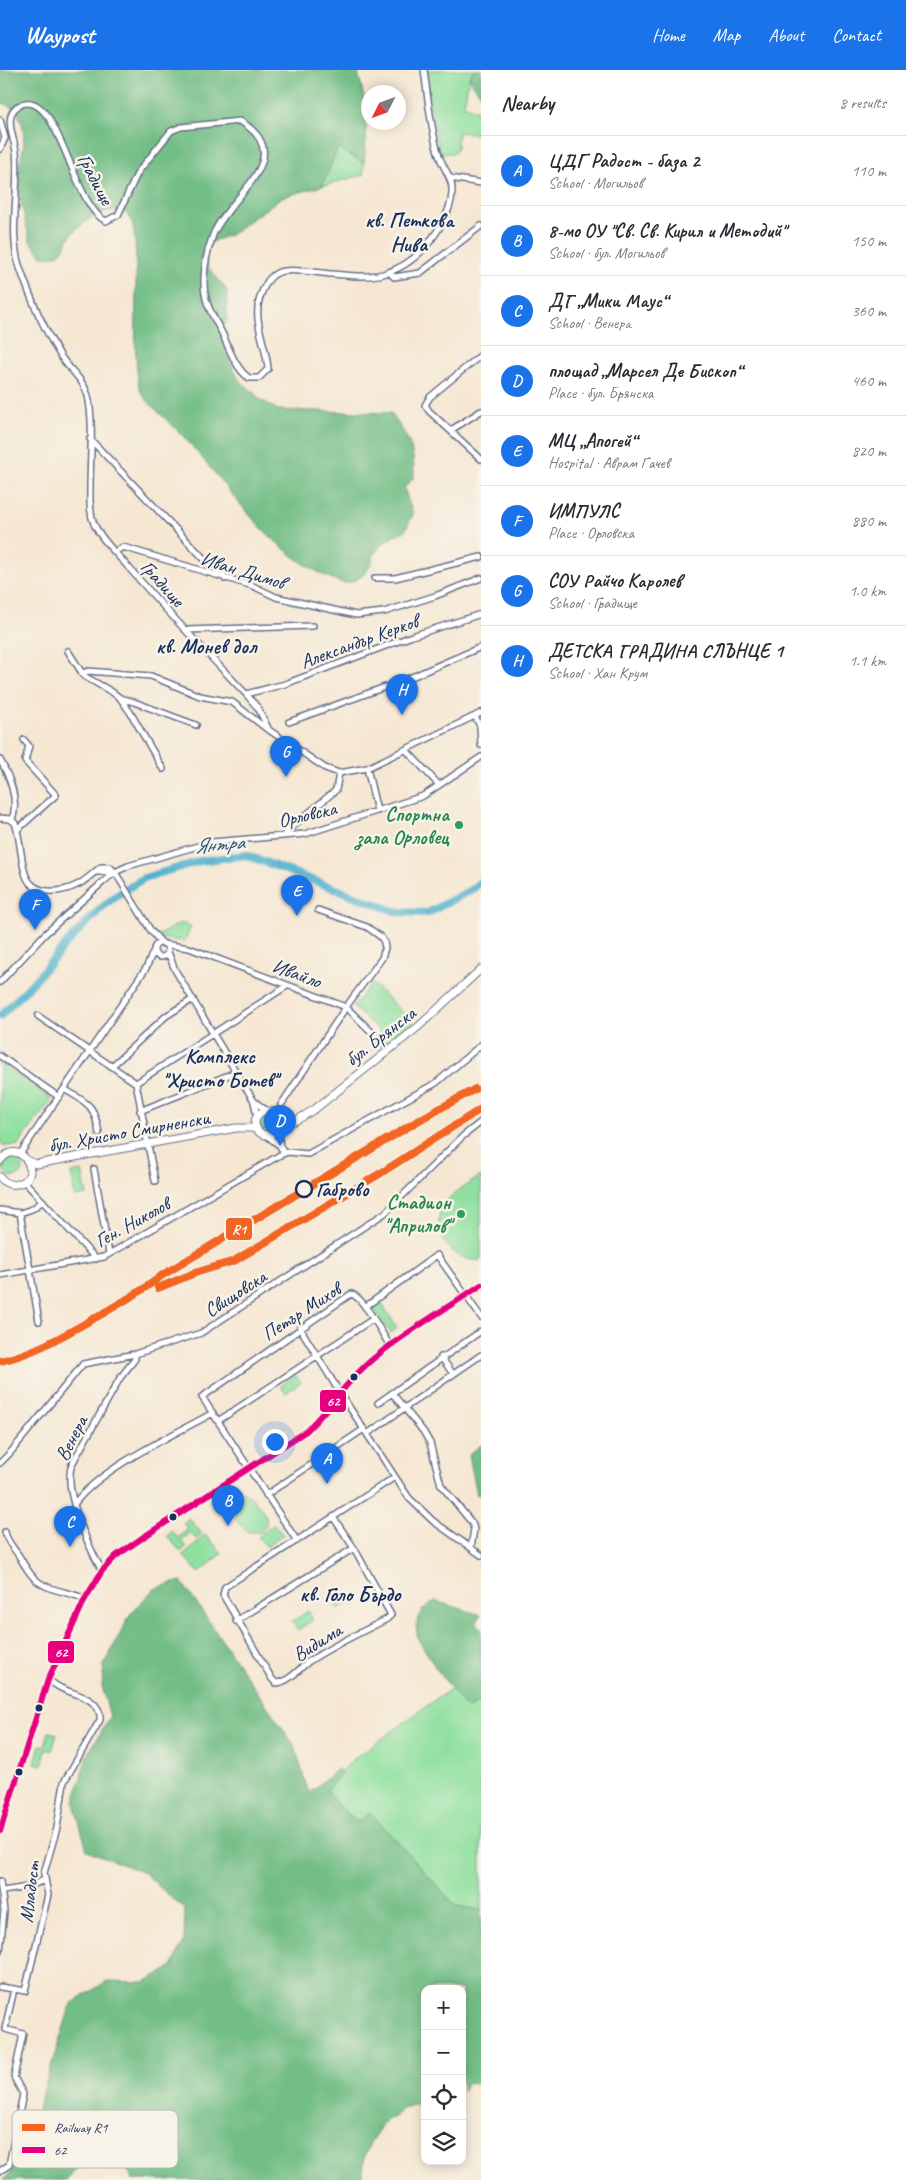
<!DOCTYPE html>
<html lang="en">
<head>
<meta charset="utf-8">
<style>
	:root { --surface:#fff; --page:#f7f7f7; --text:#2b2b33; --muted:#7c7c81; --line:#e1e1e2; --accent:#1a73e8 }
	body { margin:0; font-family:Caveat,sans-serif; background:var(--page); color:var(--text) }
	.controls { position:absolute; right:15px; bottom:15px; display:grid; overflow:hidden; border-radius:10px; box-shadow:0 2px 12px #0003 }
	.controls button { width:45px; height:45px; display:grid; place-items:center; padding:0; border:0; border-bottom:1px solid var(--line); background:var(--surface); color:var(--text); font:25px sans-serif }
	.compass { position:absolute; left:361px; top:15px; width:45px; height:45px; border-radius:50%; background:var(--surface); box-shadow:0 2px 12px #0003; rotate:228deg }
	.you { position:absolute; left:274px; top:1371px; width:18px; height:18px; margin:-12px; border:4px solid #fff; border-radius:50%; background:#1a73e8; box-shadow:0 0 0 8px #1a73e833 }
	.badge { display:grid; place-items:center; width:32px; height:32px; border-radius:50%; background:var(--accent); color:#fff; font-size:16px; font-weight:700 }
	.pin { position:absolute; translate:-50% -41px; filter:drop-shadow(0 1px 2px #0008) }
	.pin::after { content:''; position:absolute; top:26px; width:18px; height:15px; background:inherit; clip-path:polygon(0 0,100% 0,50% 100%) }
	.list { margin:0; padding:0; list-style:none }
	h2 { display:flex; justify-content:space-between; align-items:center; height:65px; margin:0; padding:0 20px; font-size:21px }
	h2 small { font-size:16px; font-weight:400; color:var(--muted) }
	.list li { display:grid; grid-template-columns:32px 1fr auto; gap:15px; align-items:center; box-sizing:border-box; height:70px; padding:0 20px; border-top:1px solid var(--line) }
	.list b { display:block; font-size:19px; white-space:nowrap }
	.list p { margin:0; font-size:16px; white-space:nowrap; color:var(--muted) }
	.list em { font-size:16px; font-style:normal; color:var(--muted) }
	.icon { flex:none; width:28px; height:28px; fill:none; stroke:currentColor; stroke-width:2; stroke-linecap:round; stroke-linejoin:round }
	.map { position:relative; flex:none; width:481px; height:2110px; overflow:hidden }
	header { display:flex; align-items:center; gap:30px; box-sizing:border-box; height:70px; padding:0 25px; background:var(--accent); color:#fff }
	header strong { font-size:24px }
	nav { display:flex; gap:28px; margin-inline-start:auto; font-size:18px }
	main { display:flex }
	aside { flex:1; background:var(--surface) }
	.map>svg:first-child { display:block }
	.green { fill:#8fe09f; stroke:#55887e }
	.forest { fill:#73be86; stroke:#477672 }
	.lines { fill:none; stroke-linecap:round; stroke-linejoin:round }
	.river { stroke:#4fb1ce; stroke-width:8 }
	.minor-casing { stroke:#686f87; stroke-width:8 }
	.major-casing { stroke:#686f87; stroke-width:9 }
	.minor { stroke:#fff; stroke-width:5 }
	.major { stroke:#fff; stroke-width:7 }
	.bus-1-casing { stroke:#f7f3e8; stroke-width:10 }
	.bus-1 { stroke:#e5007d; stroke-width:6 }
	.rail-1-casing { stroke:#f7f3e8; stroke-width:11 }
	.rail-1 { stroke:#f26522; stroke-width:8 }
	.leisure-dot { fill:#2e9e5b; stroke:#f7f3e8; stroke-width:2 }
	.stop-dot { fill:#f7f3e8; stroke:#1b2f5e; stroke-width:2.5 }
	.bus-dot { fill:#1b2f5e; stroke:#f7f3e8; stroke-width:2 }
	.labels { text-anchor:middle; stroke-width:5; stroke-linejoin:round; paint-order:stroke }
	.street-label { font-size:20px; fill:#1b2f5e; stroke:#f7f3e8 }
	.leisure-label { font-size:20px; font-weight:bold; fill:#27864d; stroke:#f7f3e8; text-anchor:end }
	.stop-label { font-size:20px; font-weight:bold; fill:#1b2f5e; stroke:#f7f3e8; text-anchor:start }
	.neighbourhood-label { font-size:21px; font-weight:bold; fill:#1b2f5e; stroke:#f7f3e8 }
	.water-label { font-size:21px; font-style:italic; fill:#2b5680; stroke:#f7f3e8 }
	.key { fill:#f7f3e8; stroke:#b5b8bf; stroke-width:1 }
	.key-label { font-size:14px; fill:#1b2f5e }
	.line-badge { stroke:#f7f3e8; stroke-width:2 }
	.badge-label { font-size:14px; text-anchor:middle; font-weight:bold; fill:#fff }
</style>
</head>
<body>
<header>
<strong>Waypost</strong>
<nav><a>Home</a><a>Map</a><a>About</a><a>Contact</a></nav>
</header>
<main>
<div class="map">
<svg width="481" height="2110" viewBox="0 0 481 2110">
	<rect width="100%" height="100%" fill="#f7f3e8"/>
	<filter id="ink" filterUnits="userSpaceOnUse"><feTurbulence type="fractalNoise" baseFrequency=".02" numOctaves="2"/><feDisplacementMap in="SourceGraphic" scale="10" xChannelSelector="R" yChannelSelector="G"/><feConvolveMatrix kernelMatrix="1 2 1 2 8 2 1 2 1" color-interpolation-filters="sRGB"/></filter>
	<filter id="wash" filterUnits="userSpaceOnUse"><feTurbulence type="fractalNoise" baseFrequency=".0096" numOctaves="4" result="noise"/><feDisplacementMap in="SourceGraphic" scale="20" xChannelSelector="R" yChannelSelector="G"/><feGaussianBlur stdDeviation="1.12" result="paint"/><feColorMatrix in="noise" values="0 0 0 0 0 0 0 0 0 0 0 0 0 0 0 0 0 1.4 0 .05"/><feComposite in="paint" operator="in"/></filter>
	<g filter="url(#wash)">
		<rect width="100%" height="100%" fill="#f6e7d3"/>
		<path class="green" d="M 428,0 L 473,0 L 469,8 L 464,35 L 477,41 L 481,53 L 475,64 L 458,62 L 457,78 L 454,83 L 440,83 L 428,28 Z
			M 338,78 L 364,93 L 363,105 L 322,116 Z
			M 180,853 L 191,856 L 185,871 L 162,869 L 159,865 Z
			M 372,913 L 414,953 L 391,971 L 353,937 Z
			M 0,988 L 7,993 L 6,997 L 52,1029 L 23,1068 L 20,1075 L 3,1076 L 0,1070 Z
			M259 1053a8 8 0 1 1 16 0a8 8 0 1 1-16 0Z
			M3 1097a10 10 0 1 1 20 0a10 10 0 1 1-20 0Z
			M 82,1101 L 87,1125 L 75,1127 L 71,1103 Z
			M 481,1106 L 481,1190 C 454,1193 429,1164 442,1138 C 450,1123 467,1115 481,1106 Z
			M 381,1232 L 397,1258 L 391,1263 L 373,1238 Z
			M 295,1305 L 301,1312 L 286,1323 L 280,1316 Z
			M 237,1420 C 247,1421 263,1438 266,1447 C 268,1453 265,1458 261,1462 L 249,1462 C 238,1454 222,1440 226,1425 Z
			M 189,1448 L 202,1464 L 196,1469 L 190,1463 L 181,1471 L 186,1477 L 181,1482 L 167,1466 L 172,1461 L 178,1468 L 188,1459 L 183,1453 Z
			M 274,1454 L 283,1465 L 267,1477 L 258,1467 Z
			M 205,1465 L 222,1483 L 199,1503 L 183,1485 Z
			M 344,1522 L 350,1532 L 338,1539 L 332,1529 Z
			M 308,1541 L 313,1550 L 298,1560 L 292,1552 Z
			M 452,1618 L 467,1639 L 481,1631 L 481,1840 L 456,1836 L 370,1742 L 358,1752 L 338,1736 L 326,1720 L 352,1690 Z
			M 49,1662 L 57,1664 L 52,1681 L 46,1679 L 42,1695 L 35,1693 L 40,1675 L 45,1676 Z"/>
		<path class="forest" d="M 0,0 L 357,0 C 367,30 368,62 364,93 L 338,78 L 322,116 L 282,127 L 230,165 L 213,171 L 204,186 L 208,197 L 227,220 L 227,250 L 223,259 L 226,284 L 238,308 L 260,329 L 278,340 L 391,343 C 409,370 414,374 414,407 L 404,418 L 413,444 L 405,461 C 394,465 381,473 375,483 C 373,486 373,491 371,494 C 366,504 357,512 345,513 C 340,513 333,509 328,507 C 265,478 228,415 183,366 C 175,357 144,330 141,322 C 128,292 145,154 127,144 C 107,133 86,149 72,164 C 66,171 66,180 57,185 C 53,187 47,186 42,186 L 30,171 L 14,103 L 21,89 L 24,73 L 23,56 L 17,41 L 0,31 Z
			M 473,0 L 481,0 L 481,25 L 469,8 Z
			M 481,1375 L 481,1424 L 477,1425 L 469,1385 Z
			M 181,1511 L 294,1675 L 309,1723 L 338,1699 L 342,1702 L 327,1720 L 338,1736 L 358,1752 L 370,1742 L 456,1836 L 481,1840 L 481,2015 L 468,2012 L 462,2021 L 462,1919 L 425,1919 L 425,2032 L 403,2038 L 396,2046 L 387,2050 L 382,2055 L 371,2071 L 365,2085 L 362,2110 L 133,2110 L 132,2106 L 113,2085 L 82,2092 L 67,2110 L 4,2110 L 22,2088 L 71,1934 L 107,1911 L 144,1912 L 172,1897 L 184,1871 L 185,1840 L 144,1803 L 87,1780 L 74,1733 L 87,1686 L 110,1647 L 102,1616 L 104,1595 L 131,1543 L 154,1519 Z
			M 435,1531 L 481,1545 L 476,1554 L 481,1557 L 481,1631 L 467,1639 L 436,1598 L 418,1569 L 416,1555 L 422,1540 Z"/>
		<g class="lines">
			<path class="river" d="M 0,946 L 29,917 L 67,873 L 100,839 L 117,825 L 144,808 L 200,791 L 246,785 L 397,842 L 428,843 L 474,818 L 481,811"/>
		</g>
	</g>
	<g filter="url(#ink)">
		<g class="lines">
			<defs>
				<path id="minor" d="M 424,0 C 428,28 430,55 438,82 C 441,96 453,107 452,121 C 452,136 444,151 436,163 C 423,183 407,197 383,204 C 364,209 325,203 303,201 C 295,201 285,199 277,203 C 273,205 268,210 266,214 C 247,245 266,269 268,299 L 259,308 L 249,308 C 235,298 229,278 222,263 C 216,252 209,241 206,229 C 201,210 206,183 213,165 C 228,126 300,87 240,51 L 181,57 L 171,61 L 138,102 L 118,145 L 106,151 C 73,137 59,20 22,34 C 1,42 14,67 16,82 C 20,117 8,166 20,198 C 30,227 44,259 60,285 C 68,299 84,309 88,326 C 94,353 90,388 90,417 C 90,429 89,442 94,454 C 102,471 118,485 130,499 C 167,542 207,583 246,624 L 258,638 L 269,660 L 325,698 L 339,703 L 367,698 L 481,643
					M 0,50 L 5,68 L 0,79
					M 450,108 L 481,113
					M 389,202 L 394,207 L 420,203 L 481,156
					M 481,285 L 430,327 L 425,335 L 429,341 L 481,389
					M 451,360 L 481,341
					M 90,369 L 211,496 L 223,504 L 225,509
					M 115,482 L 123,477 L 253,516 L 276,527 L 356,545 L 384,542 L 435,526 L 481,508
					M 375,508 L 395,508 L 481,487
					M 186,560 L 313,556
					M 68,581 L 84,606 L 112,622 L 120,628 L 130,642 L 163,699
					M 82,604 L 88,601 L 151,606 L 200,626 L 232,632 L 267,659
					M 246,624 L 285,614 L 412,566 L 481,544
					M 120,628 L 134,632 L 196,655
					M 475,646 L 480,656 L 481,675
					M 289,652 L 407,609 L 481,577
					M 406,680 L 439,715
					M 0,690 C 10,707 19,731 12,750
					M 367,698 L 377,741
					M 0,748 L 10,749 L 15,753 C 21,770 20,789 26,806 C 34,826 61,823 77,815 C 86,811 93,803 101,797 L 110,797 L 115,802 L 151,861 L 162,873
					M 17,760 L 56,725 L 25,691 L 29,676 L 24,670
					M 284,766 L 287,761 L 336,720 L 339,703
					M 95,802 L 114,802
					M154 880a7 7 0 1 1 14 0a7 7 0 1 1-14 0Z
					M 164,874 L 189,878 L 346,937 L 389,979
					M 168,882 L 175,900 L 236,1002 L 254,1031 L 267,1041
					M 0,912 L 45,864 L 103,812 L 115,802 L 128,796 L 212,772 L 305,764 L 423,726 L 481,687
					M 38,946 L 136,1013 L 155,1111
					M 0,986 L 59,1027
					M 112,996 L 166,946 L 193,929
					M 136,1013 L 287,916
					M 64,1019 C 89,1034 94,1034 99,1063
					M 254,1032 L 257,1046
					M 281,1035 L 346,937 L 382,888 L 385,878 L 384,872 L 381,867 L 367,857 L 318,840
					M 140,1041 L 236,1002
					M 277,1060 L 280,1076 L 284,1083
					M 266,1065 L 279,1075
					M 20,1084 L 146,898 L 154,880
					M 94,1099 L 109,1184
					M 24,1111 L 96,1189
					M 0,1140 L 20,1143 L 39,1251
					M 20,1143 L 32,1139 L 43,1131
					M 0,1205 L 104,1187 L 280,1085 L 288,1082 L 308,1084 L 436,1013 L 481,975
					M 365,1237 L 437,1185 L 481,1247
					M 300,1258 L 340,1323 L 409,1428 L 433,1451 L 481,1485
					M 441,1287 L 453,1304
					M 392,1323 L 423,1361 L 430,1373 L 441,1415 L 472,1453 L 474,1459 L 471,1478
					M 378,1333 L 481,1261
					M 218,1351 L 373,1249
					M 367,1364 L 481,1285
					M 0,1393 L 10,1383 L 83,1294 L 135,1284 L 201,1263 L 385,1143 L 463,1066 L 481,1052
					M 266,1425 L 364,1359
					M 75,1433 C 101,1398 173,1365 213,1343
					M 333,1447 L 354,1478 L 391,1545 L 387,1549 C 360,1563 333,1575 308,1592 C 299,1599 289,1612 276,1613 L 272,1609 L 223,1525 L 225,1517 L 395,1407
					M 5,1462 C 7,1472 13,1477 19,1486 C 23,1493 28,1502 34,1508 C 48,1522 69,1521 85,1529
					M 297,1471 L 202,1327 L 351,1224 C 363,1226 383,1265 390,1276
					M 102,1501 C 89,1477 62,1420 72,1394 L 120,1308 L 135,1289 L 135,1284
					M 236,1551 L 354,1478
					M 0,1761 L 48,1610 L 85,1529 L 102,1501 L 116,1486 L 145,1466 L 306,1361 C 330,1338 348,1309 374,1288 C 407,1261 446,1239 481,1215
					M 0,1811 L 4,1841 L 0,1881
					M 3,1821 L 28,1817 L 44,1810
					M 0,1917 L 14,1919
					M 0,2101 L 9,2095 L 23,2024 L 14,2007 L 23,1964 L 5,1959 L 14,1919 L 25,1921 L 48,1825 L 44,1803 L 57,1758 L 64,1712 L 100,1650 C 102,1629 77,1625 63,1619 C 58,1617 53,1613 48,1610"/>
				<path id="major" d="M255 1053a12 12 0 1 1 24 0a12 12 0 1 1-24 0Z
					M 279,1057 L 297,1050 L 315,1039 L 418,957 L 481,899
					M 0,1091 C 20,1064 46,1109 17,1114 C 10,1116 4,1112 0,1107
					M 28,1091 L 36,1094 L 236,1058 L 252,1058 L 257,1060"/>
			</defs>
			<use href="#minor" class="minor-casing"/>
			<use href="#major" class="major-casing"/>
			<use href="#minor" class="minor"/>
			<use href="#major" class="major"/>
			<defs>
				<path id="bus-1" d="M 0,1761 L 48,1610 L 85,1529 L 102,1501 L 116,1486 L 145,1466 L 306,1361 C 330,1338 348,1309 374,1288 C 407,1261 446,1239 481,1215"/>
			</defs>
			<use href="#bus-1" class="bus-1-casing"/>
			<use href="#bus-1" class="bus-1"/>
			<defs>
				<path id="rail-1" d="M 158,1218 L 195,1203 L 234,1191 L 381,1103 L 479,1040
					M 0,1291 C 37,1283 69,1262 102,1244 C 122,1232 143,1221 161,1206 L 421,1049 L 475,1019"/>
			</defs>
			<use href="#rail-1" class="rail-1-casing"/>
			<use href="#rail-1" class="rail-1"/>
		</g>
	</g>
	<g class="leisure-dot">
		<circle cx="459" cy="755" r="5"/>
		<circle cx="461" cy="1144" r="5"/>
	</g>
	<circle class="stop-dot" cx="304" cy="1119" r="8"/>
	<g class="bus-dot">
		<circle cx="354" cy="1307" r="4.5"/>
		<circle cx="173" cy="1447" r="4.5"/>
		<circle cx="39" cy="1638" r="4.5"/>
		<circle cx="19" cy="1702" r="4.5"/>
	</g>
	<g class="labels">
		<g class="street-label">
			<text transform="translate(96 109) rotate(62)" y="7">Градище</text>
			<text transform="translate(243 500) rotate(17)" y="7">Иван Димов</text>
			<text transform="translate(163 513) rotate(48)" y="7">Градище</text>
			<text transform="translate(359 571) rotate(-20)" y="7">Александър Керков</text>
			<text transform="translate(307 744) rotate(-13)" y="7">Орловска</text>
			<text transform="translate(297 903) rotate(20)" y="7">Ивайло</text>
			<text transform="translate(380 966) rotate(-38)" y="7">бул. Брянска</text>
			<text transform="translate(129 1061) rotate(-10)" y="7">бул. Христо Смирненски</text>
			<text transform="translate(132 1152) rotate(-29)" y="7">Ген. Николов</text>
			<text transform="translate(235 1223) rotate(-33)" y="7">Свищовска</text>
			<text transform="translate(301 1241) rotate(-33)" y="7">Петър Михов</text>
			<text transform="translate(71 1368) rotate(-63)" y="7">Венера</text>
			<text transform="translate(317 1572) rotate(-32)" y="7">Видима</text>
			<text transform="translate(29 1822) rotate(-83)" y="7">Младост</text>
		</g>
		<g class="leisure-label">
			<text x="449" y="751">Спортна<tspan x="449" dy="23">зала Орловец</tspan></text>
			<text x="451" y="1139">Стадион<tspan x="451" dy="23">"Априлов"</tspan></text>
		</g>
		<g class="stop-label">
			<text x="316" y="1126">Габрово</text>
		</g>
		<g class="neighbourhood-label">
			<text x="409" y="157">кв. Петкова<tspan x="409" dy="24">Нива</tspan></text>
			<text x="206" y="583">кв. Монев дол</text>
			<text x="220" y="993">Комплекс<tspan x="220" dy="24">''Христо Ботев''</tspan></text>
			<text x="350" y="1531">кв. Голо Бърдо</text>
		</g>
		<g class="water-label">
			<text transform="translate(219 774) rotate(-5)" y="7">Янтра</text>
		</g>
	</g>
	<rect x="12" y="2040" width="166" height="58" rx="8" class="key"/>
	<rect x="22" y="2054" width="23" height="7" fill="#f26522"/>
	<rect x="22" y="2077" width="23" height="6" fill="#e5007d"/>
	<g class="key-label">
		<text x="54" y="2062">Railway R1</text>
		<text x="54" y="2085">62</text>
	</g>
	<g class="line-badge">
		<rect x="225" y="1147" width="28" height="24" rx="5" fill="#f26522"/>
		<rect x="319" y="1319" width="28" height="24" rx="5" fill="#e5007d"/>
		<rect x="47" y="1570" width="28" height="24" rx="5" fill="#e5007d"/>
	</g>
	<g class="badge-label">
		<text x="239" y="1164">R1</text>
		<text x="333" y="1336">62</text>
		<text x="61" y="1587">62</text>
	</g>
</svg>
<div class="controls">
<button>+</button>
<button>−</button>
<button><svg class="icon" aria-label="locate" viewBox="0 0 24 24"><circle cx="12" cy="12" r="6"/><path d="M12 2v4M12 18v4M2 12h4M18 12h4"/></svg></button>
<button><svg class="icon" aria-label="layers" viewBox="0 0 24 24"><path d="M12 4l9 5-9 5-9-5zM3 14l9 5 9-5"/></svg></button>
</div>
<svg class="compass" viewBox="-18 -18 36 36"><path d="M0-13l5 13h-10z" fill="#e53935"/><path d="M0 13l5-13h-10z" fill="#7c7c81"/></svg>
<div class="you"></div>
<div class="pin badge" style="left:327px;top:1414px">A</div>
<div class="pin badge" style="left:228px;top:1456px">B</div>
<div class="pin badge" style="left:70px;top:1477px">C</div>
<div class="pin badge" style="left:280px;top:1076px">D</div>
<div class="pin badge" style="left:297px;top:846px">E</div>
<div class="pin badge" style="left:35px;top:860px">F</div>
<div class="pin badge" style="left:286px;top:707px">G</div>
<div class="pin badge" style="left:402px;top:645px">H</div>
</div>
<aside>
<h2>Nearby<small>8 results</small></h2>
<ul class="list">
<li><span class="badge">A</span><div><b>ЦДГ Радост - база 2</b><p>School · Могильов</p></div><em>110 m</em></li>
<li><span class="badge">B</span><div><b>8-мо ОУ &quot;Св. Св. Кирил и Методий&quot;</b><p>School · бул. Могильов</p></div><em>150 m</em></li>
<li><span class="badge">C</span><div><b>ДГ „Мики Маус“</b><p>School · Венера</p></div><em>360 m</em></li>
<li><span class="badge">D</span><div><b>площад „Марсел Де Бископ“</b><p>Place · бул. Брянска</p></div><em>460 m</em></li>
<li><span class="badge">E</span><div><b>МЦ „Апогей“</b><p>Hospital · Аврам Гачев</p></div><em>820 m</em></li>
<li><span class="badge">F</span><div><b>ИМПУЛС</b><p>Place · Орловска</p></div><em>880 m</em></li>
<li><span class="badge">G</span><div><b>СОУ Райчо Каролев</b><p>School · Градище</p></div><em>1.0 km</em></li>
<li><span class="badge">H</span><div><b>ДЕТСКА ГРАДИНА СЛЪНЦЕ 1</b><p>School · Хан Крум</p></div><em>1.1 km</em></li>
</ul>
</aside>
</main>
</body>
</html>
